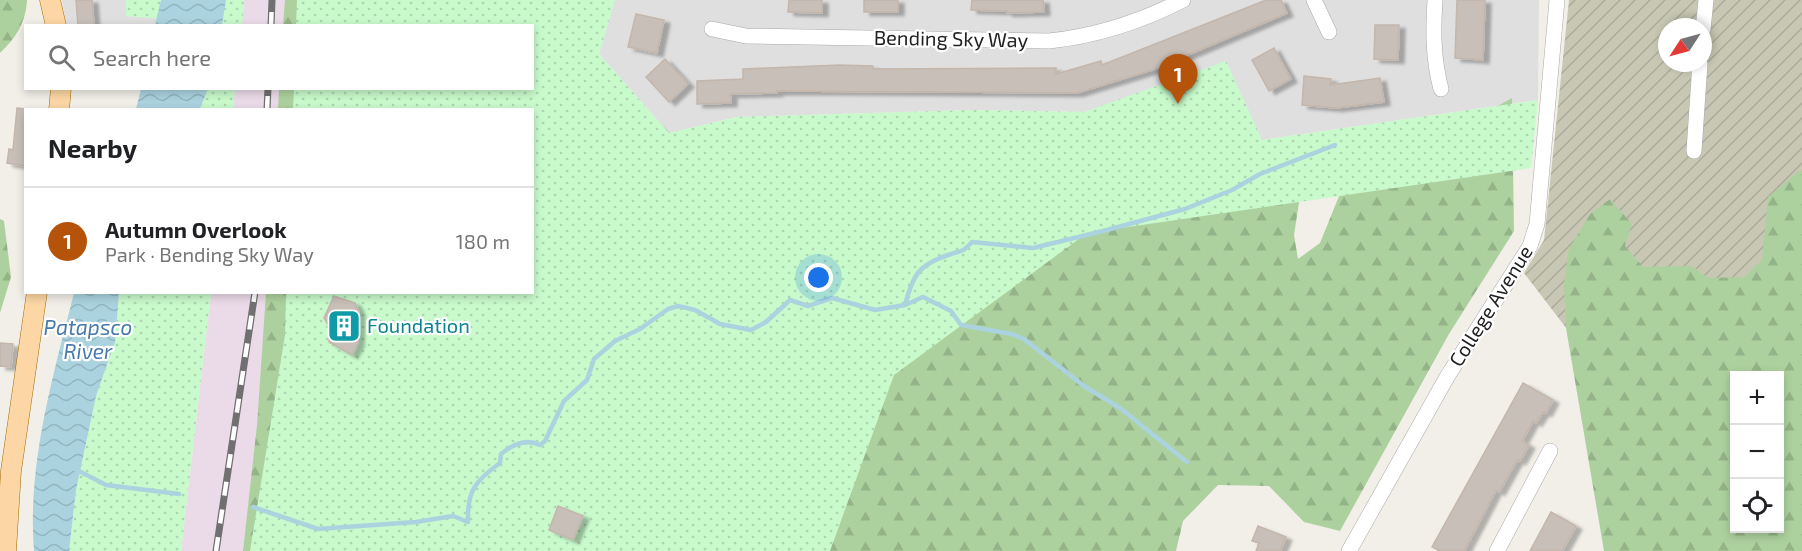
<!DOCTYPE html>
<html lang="en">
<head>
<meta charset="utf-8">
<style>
	:root { --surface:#fff; --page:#f2f2f2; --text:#202124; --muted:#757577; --line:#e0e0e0; --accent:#b45309 }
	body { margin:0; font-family:"Exo 2",sans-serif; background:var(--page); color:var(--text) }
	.controls { position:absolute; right:18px; bottom:18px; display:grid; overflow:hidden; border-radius:0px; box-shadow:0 3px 9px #0003 }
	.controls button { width:54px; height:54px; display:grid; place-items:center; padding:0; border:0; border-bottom:2px solid var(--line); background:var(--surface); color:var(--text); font:30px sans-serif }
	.compass { position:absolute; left:1658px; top:18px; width:54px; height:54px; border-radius:50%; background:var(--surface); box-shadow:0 3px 9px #0003; rotate:234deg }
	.you { position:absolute; left:819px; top:278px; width:21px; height:21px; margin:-15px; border:4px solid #fff; border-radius:50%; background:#1a73e8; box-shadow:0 0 0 9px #1a73e833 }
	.badge { display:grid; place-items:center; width:39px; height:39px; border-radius:50%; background:var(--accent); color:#fff; font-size:20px; font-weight:700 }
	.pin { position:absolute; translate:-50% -50px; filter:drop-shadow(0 2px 3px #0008) }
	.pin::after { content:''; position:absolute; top:32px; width:21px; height:18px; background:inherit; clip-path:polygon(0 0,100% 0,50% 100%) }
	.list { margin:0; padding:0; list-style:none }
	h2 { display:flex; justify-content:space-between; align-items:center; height:78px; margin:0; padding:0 24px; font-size:26px }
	h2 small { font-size:20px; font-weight:400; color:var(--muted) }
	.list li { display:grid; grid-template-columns:39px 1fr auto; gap:18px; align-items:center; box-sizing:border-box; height:108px; padding:0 24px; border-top:2px solid var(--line) }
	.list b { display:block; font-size:22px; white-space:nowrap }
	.list p { margin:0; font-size:20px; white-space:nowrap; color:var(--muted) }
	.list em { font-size:20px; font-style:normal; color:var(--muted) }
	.icon { flex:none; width:33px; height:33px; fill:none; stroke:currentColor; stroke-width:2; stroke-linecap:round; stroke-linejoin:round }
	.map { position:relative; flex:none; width:1802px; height:551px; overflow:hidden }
	.search { position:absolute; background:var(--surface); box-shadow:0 3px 9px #0003; left:24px; top:24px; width:510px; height:66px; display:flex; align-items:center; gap:15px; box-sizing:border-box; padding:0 21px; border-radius:0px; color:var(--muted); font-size:22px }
	.panel { position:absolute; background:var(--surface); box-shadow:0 3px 9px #0003; left:24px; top:108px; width:510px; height:186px; border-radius:0px }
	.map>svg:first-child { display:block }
	.residential { fill:#e0dfdf }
	.railway { fill:#ebdbe8 }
	.construction { fill:url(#construction-furrows); fill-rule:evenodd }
	.forest { fill:url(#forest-firs); fill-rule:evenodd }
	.park { fill:url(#park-dots) }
	.water { fill:url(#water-waves) }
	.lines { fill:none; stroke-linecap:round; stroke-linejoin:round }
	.stream { stroke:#aad3df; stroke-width:4.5 }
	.building { fill:#c7bfb8; stroke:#c4b6ab; stroke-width:1.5; filter:url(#shadow) }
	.minor-casing { stroke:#a9a9a9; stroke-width:16 }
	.major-casing { stroke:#a06b00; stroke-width:21 }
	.minor { stroke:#fff; stroke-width:15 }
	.major { stroke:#fcd6a4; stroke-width:20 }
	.rail-casing { stroke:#707070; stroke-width:7 }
	.rail { stroke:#fff; stroke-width:4.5; stroke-dasharray:14; stroke-linecap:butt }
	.labels { text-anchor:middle; stroke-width:4.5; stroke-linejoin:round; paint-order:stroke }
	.street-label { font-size:20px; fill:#222; stroke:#fff }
	.culture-label { font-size:20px; fill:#0d838f; stroke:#fff; text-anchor:start }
	.water-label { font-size:21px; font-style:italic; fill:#4a7aab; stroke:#fff }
</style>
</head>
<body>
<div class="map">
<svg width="1802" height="551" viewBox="0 0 1802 551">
	<defs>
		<pattern id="construction-furrows" width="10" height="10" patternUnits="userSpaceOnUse" patternTransform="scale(1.5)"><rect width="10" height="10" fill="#c7c7b4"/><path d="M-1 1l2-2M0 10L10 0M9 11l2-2" fill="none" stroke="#abab9a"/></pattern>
		<pattern id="forest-firs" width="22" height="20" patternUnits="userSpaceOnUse" patternTransform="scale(1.5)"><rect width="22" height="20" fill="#add19e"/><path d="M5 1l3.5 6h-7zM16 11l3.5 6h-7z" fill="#95b388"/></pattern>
		<pattern id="park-dots" width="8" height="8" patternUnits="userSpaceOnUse" patternTransform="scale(1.5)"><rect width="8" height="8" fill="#c8facc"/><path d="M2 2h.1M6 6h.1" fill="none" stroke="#acd6af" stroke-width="1.8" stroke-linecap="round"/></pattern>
		<pattern id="water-waves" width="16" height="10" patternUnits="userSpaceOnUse" patternTransform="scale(1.5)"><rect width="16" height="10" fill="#aad3df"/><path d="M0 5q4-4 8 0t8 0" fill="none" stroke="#92b5bf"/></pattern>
		<filter id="shadow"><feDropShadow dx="6" dy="3.5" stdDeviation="1.5" flood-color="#0004"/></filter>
	</defs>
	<rect width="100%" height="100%" fill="#f2efe9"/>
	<path class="residential" d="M 62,0 L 126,0 L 126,16 L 157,18 L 155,25 L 66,25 Z
		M 615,0 L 1539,0 L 1538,100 L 1262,140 L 1128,99 L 1084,112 L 970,110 L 737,117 L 669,133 L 599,54 Z"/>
	<path class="railway" d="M 244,0 L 297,0 L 296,25 L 242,26 Z
		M 235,89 L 294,89 L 293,109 L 233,110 Z
		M 211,293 L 286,293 L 250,551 L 181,551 Z"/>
	<path class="construction" d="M 1569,0 L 1802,0 L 1802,551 L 1737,551 L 1524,273 L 1544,240 ZM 1667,27 L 1703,27 L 1703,63 L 1667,63 ZM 1734,376 L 1780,376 L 1780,528 L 1734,528 Z"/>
	<path class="forest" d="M 0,0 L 27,0 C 26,22 16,38 0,53 Z
		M 285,0 L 602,0 L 594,18 L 599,63 L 673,136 L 1301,190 L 1294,235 L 1298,259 L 1320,243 L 1348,174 L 1467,123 L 1512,98 L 1514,231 L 1449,334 L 1340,531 L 1304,522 L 1269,486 L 1218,485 L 1183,521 L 1176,551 L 243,551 L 257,425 L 266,293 L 532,292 L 532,110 L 278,109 L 279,89 L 532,88 L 532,26 L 283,25 Z
		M 1802,169 L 1802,551 L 1604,551 L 1566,328 L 1564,286 L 1568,251 L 1590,214 L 1610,199 L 1632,224 L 1625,246 L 1643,267 L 1691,266 L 1709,278 L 1744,277 L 1762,260 L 1768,197 ZM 1734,376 L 1780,376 L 1780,528 L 1734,528 Z
		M 0,219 L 4,221 L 11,277 L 0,313 Z"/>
	<path class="park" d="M 126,0 L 244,0 L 242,25 L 126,16 Z
		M 297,0 L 615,0 L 599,54 L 669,133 L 737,117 L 970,110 L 1084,112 L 1226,61 L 1262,140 L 1538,100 L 1531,168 L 1087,233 L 894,375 L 830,551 L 250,551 L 285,335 L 286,293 L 532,292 L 532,110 L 293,109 L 294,89 L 532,88 L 532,26 L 296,25 Z
		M 208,89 L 235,89 L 233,109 L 200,110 Z
		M 119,293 L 211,293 L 181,551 L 69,551 L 76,490 L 96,396 L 115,342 Z"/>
	<path class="water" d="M 161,0 L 226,0 L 222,25 L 155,25 Z
		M 141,89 L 141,88 L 208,89 L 200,109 L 136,109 Z
		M 74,293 L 119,293 L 115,342 L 96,396 L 76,490 L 69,551 L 34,551 C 27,464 53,376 74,293 Z"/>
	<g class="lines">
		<path class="stream" d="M 905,305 C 913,275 918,265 948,255 C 962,250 962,253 972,242 L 1033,248 L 1103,231 L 1185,209 L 1232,190 L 1260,174 L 1335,145
			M 75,469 L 106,485 L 179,494
			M 253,507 L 318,529 L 416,522 L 453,516 L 468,522 C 467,491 475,481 500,463 L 501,454 C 512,445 526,438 540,445 L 545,441 L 564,401 L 587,380 L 594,359 L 615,341 L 640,329 L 668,309 L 678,306 L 695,310 L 720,324 L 751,330 L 766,322 L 790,300 L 808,306 L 832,298 L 875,310 L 905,305 L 923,297 L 951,311 L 961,325 L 1012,334 L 1024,339 L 1084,386 L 1120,408 L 1187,462"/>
	</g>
	<path class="building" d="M 76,0 L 92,0 L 94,26 L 78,26 Z
		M 789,0 L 822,0 L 822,13 L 788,12 Z
		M 864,0 L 898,0 L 898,12 L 864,12 Z
		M 972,0 L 1043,0 L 1044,12 L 1007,13 L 1007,11 L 971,10 Z
		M 1266,0 L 1281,0 L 1287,13 L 1152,70 L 1077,93 L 777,91 L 777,93 L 731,94 L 731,103 L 697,104 L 697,81 L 743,79 L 743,69 L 839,65 L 873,66 L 873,69 L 1056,68 L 1056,74 L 1101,61 L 1102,65 Z
		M 1457,0 L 1485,0 L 1483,60 L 1455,58 Z
		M 636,14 L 664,20 L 657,53 L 628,47 Z
		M 1375,25 L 1399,25 L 1398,60 L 1374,59 Z
		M 1274,48 L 1291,79 L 1269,91 L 1252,60 Z
		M 665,59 L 688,84 L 669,102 L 646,77 Z
		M 1304,76 L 1331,79 L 1330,85 L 1380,78 L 1384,102 L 1336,108 L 1302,105 Z
		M 17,108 L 26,109 L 26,166 L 7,163 L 9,149 L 13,150 Z
		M 334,296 L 355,303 L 359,312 L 358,343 L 352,355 L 329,342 L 330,328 L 324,318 Z
		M 0,343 L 13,344 L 11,367 L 0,366 Z
		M 1523,383 L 1553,400 L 1546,413 L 1543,412 L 1536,423 L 1533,421 L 1522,441 L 1529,445 L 1520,461 L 1517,460 L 1499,492 L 1496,490 L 1464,551 L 1440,551 L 1432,547 Z
		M 558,506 L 583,516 L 573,540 L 549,530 Z
		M 1551,512 L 1576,526 L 1562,551 L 1530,551 Z
		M 1258,526 L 1286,537 L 1280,551 L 1256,551 L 1259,543 L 1252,541 Z"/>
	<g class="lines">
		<defs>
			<path id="minor" d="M 1314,0 L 1329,32
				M 1435,0 C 1433,32 1433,58 1441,89
				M 712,29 L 746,36 L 1049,41 C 1097,36 1140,22 1183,0
				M 1703,29 L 1706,0
				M 1694,151 L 1700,63
				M 1349,551 L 1447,377 L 1530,246 L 1537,224 L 1557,0
				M 1497,551 L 1550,451"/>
			<path id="major" d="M 50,0 L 56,26
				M 59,110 L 61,88
				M 6,551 L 11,471 L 37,292"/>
		</defs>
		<use href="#minor" class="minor-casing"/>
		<use href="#major" class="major-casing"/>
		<use href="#minor" class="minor"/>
		<use href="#major" class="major"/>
		<defs>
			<path id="rail" d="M 271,26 L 272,0
				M 267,110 L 268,88
				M 216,551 L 255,292"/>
		</defs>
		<use href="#rail" class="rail-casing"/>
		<use href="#rail" class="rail"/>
	</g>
	<defs>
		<symbol id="building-square" viewBox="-11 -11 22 22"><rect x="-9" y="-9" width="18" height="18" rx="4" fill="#0f9aa8" stroke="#fff"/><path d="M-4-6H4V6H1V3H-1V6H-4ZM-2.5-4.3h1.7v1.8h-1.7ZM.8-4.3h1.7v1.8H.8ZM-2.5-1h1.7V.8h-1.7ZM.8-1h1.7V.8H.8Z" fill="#fff"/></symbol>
	</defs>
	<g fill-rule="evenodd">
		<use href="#building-square" x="325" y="307" width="38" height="38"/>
	</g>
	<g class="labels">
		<g class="street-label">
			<text transform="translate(951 39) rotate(1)" y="7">Bending Sky Way</text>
			<text transform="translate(1491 306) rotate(-58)" y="7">College Avenue</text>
		</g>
		<g class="culture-label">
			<text x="367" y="333">Foundation</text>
		</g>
		<g class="water-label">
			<text x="88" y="335">Patapsco<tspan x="88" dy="24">River</tspan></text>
		</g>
	</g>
</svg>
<div class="controls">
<button>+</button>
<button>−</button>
<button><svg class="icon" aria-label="locate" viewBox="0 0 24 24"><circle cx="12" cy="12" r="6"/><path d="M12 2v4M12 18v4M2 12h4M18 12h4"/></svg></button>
</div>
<svg class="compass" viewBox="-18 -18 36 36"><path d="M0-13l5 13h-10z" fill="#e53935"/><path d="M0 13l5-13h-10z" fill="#757577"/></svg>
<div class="you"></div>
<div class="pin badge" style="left:1178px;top:104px">1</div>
<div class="search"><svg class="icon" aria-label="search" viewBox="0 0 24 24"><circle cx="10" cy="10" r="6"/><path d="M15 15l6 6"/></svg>Search here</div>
<section class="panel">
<h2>Nearby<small></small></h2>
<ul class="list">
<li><span class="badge">1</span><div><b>Autumn Overlook</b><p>Park · Bending Sky Way</p></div><em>180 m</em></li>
</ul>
</section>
</div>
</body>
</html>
